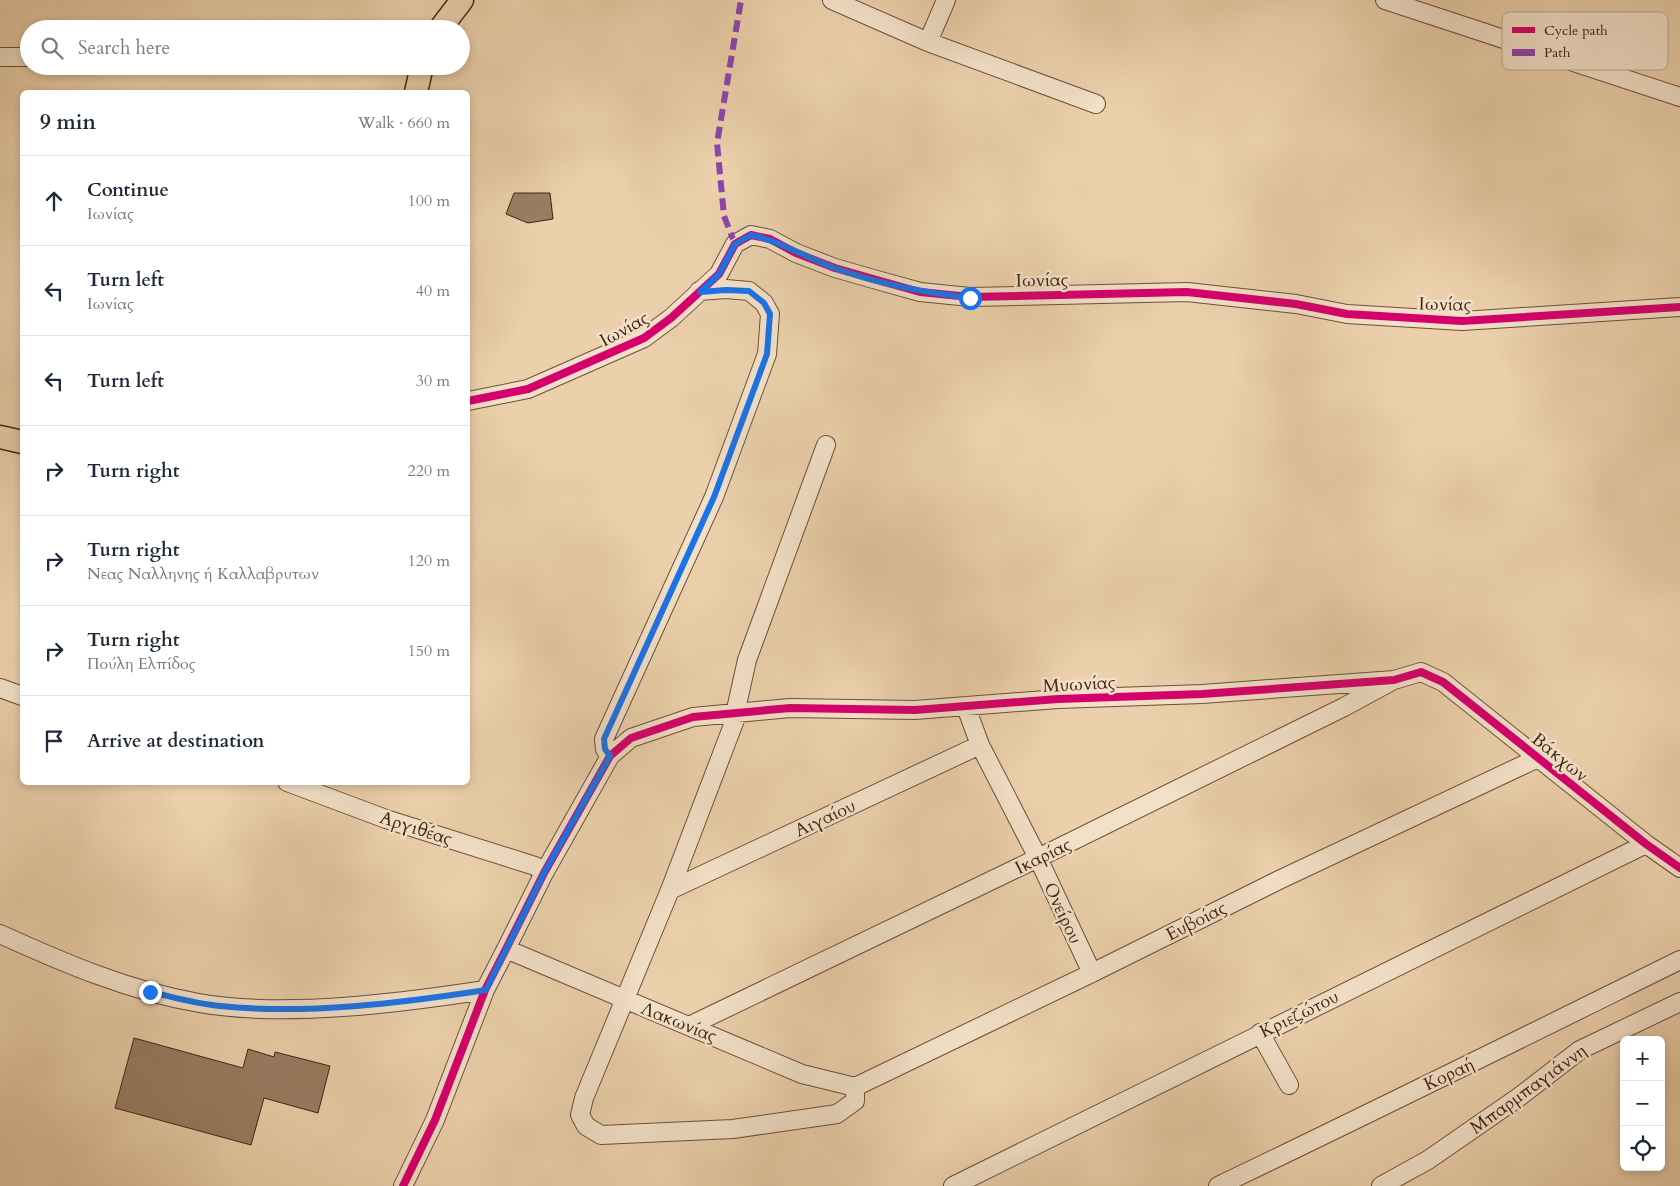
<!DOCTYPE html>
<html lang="en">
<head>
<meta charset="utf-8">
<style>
	:root { --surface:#fff; --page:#f2f2f3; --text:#1f2937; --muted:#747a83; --line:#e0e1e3 }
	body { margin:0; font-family:Cardo,serif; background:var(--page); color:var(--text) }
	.controls { position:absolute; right:15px; bottom:15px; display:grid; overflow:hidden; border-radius:8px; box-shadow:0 2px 8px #0003 }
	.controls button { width:45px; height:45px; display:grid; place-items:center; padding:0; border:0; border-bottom:1px solid var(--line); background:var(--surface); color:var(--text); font:25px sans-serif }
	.stop { position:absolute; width:15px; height:15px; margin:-11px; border:4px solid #1a73e8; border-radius:50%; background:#fff }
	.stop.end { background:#1a73e8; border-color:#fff; box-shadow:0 1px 5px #0008 }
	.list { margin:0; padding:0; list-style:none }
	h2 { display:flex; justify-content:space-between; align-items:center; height:65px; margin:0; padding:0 20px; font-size:21px }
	h2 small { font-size:16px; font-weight:400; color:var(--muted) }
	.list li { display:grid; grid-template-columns:32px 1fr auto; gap:15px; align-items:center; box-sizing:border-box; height:90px; padding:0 20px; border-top:1px solid var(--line) }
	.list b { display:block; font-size:19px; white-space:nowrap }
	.list p { margin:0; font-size:16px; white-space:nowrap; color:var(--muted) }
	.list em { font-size:16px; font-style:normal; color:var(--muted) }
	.icon { flex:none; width:28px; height:28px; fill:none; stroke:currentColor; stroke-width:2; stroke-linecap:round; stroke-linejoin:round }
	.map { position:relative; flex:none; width:1680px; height:1186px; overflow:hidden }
	.search { position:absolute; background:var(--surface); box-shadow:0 2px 8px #0003; left:20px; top:20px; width:450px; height:55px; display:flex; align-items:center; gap:12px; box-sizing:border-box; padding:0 18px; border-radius:28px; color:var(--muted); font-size:19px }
	.panel { position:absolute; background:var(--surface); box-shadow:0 2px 8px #0003; left:20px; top:90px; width:450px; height:695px; border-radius:8px }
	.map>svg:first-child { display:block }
	.building { fill:#9a7d63; stroke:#432414 }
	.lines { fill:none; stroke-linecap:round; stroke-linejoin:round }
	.minor-casing { stroke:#6d4f3a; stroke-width:20 }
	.major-casing { stroke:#432414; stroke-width:25 }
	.minor { stroke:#f2e0c8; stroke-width:18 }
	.major { stroke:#ebd0ab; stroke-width:22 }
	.quiet { stroke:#8e44ad; stroke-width:6; stroke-dasharray:12 6; stroke-linecap:butt }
	.cycleway-casing { stroke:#f2e0c8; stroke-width:11 }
	.cycleway { stroke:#d6006c; stroke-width:8 }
	.route { stroke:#1a73e8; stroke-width:6 }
	.labels { text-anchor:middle; stroke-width:5; stroke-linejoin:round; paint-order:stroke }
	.street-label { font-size:18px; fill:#432414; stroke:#f2e0c8 }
	.key { fill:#f2e0c8; stroke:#bea892; stroke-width:1 }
	.key-label { font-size:14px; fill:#432414 }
</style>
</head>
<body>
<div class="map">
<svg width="1680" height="1186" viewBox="0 0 1680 1186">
	<rect width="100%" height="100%" fill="#ebd0ab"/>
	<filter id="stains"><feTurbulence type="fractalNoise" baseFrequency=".004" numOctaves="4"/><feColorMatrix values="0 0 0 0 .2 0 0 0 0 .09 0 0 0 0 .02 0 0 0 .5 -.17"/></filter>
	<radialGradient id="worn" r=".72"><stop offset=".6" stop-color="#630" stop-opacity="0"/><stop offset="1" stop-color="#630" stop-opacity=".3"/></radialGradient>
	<path class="building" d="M 514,193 L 550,193 L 553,219 L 528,223 L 506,214 Z
		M 134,1038 L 243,1068 L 248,1049 L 274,1057 L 275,1052 L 330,1066 L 318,1113 L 264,1098 L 251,1145 L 115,1108 Z"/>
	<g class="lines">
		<defs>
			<path id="minor" d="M 832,0 L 928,42 L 1096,104
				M 1385,0 L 1680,97
				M 928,42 L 946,0
				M 0,57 L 29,57
				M 468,401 L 528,389 L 644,338 L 671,318 L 719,274 L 735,244 L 751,235 L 770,239 L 796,253 L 835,268 L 877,280 L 920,292 L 970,297 L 1187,292 L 1296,304 L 1347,314 L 1462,321 L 1680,307
				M 826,445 L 747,660 L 737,705 L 738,712 L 670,890 L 584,1098 L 580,1115 L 586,1126 L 601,1135 L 733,1129 L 837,1114 L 855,1101 L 855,1087
				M 0,688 L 22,696
				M 966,707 L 980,745 L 1038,858 L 1092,973
				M 610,756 L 605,749 L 604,739 L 714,497 L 767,354 L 770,314 L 764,303 L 749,291 L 726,289 L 699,291
				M 287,782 L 386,819 L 535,866 L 544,873
				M 670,890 L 980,745
				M 0,934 C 64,963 129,991 199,1003 C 284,1018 401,1003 485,990
				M 506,949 L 802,1074 L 855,1087
				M 689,1026 L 1038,858 L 1344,707 L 1390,682
				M 1260,1033 L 1289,1085
				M 855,1087 L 1092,973 L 1279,880 L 1538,758
				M 403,1186 L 435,1120 L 485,990 L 506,949 L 544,873 L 610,756 L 631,738 L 693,717 L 790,708 L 915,710 L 1058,699 L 1202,694 L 1394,680 L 1421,672 L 1443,682 L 1646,844 L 1680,868
				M 953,1186 L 1646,844
				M 1218,1186 C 1373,1112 1526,1036 1680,960
				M 1381,1186 L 1428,1160 L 1519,1097 L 1580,1050 L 1680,1002"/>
			<path id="major" d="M 440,29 L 462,0
				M 416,92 L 422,66
				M 0,437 L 22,442"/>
		</defs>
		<use href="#minor" class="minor-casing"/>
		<use href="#major" class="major-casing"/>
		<use href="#minor" class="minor"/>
		<use href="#major" class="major"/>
		<path class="quiet" d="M 735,244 L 724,216 L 717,143 L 741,0"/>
		<defs>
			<path id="cycleway" d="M 468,401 L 528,389 L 644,338 L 671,318 L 719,274 L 735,244 L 751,235 L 770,239 L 796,253 L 835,268 L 877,280 L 920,292 L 970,297 L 1187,292 L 1296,304 L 1347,314 L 1462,321 L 1680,307
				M 403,1186 L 435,1120 L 485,990 L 506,949 L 544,873 L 610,756 L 631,738 L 693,717 L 790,708 L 915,710 L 1058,699 L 1202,694 L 1394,680 L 1421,672 L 1443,682 L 1646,844 L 1680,868"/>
		</defs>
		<use href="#cycleway" class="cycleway-casing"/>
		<use href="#cycleway" class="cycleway"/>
	</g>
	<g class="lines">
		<path class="route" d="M 150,992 C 173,997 196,1004 220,1006 C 306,1015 401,1003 486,990 L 544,873 L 610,756 L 605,749 L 604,739 L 714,497 L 767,354 L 770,314 L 764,303 L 749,291 L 726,290 L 700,292 L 719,274 L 735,244 L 751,235 C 780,241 805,257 832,267 C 877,284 923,292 970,298"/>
	</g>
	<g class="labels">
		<g class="street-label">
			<text transform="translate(1042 280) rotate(-1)" y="6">Ιωνίας</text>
			<text transform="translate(1445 304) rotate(1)" y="6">Ιωνίας</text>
			<text transform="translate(624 329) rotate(-29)" y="6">Ιωνίας</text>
			<text transform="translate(1079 684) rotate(-3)" y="6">Μυωνίας</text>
			<text transform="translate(1560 757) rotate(39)" y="6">Βάκχων</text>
			<text transform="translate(825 818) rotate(-25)" y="6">Αιγαίου</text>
			<text transform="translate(416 828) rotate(18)" y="6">Αργιθέας</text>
			<text transform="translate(1043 856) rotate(-26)" y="6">Ικαρίας</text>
			<text transform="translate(1063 913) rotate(65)" y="6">Ονείρου</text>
			<text transform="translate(1196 921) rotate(-27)" y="6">Ευβοίας</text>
			<text transform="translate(1299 1014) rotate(-26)" y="6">Κριεζώτου</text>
			<text transform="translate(679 1022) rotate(22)" y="6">Λακωνίας</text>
			<text transform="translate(1449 1074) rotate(-25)" y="6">Κοραή</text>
			<text transform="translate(1528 1089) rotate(-36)" y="6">Μπαρμπαγιάννη</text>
		</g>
	</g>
	<rect x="1502" y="12" width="166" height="58" rx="8" class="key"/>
	<rect x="1512" y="27" width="23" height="6" fill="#d6006c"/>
	<rect x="1512" y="49" width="23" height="7" fill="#8e44ad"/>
	<g class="key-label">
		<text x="1544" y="35">Cycle path</text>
		<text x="1544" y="57">Path</text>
	</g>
	<rect width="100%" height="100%" filter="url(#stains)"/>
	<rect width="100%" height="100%" fill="url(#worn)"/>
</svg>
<div class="controls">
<button>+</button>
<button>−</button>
<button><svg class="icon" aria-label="locate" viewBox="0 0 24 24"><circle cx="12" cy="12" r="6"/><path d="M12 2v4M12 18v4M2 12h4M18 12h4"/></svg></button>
</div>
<div class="stop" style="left:970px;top:298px"></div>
<div class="stop end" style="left:150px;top:992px"></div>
<div class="search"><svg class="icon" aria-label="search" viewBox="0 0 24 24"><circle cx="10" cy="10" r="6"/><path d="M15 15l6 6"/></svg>Search here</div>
<section class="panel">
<h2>9 min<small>Walk · 660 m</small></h2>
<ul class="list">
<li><svg class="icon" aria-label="ahead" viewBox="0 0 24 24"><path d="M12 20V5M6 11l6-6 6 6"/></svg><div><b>Continue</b><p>Ιωνίας</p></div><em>100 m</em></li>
<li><svg class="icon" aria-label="left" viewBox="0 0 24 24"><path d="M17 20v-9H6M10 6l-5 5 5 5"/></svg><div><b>Turn left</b><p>Ιωνίας</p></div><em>40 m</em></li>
<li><svg class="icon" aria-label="left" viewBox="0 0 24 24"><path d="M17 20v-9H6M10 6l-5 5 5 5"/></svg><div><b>Turn left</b></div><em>30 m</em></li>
<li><svg class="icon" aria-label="right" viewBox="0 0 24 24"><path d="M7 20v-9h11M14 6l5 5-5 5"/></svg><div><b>Turn right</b></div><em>220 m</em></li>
<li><svg class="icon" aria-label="right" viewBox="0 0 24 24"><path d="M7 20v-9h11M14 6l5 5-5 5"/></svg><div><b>Turn right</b><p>Νεας Nαλληνης ή Καλλαβρυτων</p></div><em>120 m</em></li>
<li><svg class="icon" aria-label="right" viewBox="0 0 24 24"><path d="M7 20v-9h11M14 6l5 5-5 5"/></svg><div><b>Turn right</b><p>Πούλη Ελπίδος</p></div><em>150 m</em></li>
<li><svg class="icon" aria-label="arrive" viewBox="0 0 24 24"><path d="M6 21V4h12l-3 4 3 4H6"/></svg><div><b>Arrive at destination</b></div></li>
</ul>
</section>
</div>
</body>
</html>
